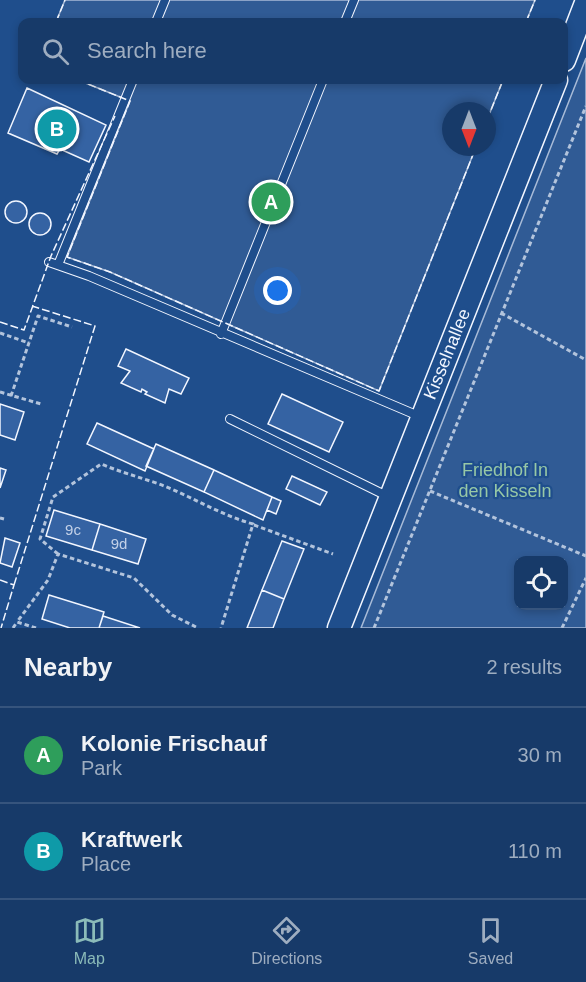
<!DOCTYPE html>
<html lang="en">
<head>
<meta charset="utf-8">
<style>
	:root { --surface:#173a69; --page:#20416f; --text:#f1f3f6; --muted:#9eadc0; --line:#36547d; --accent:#8bbbb9 }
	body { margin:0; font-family:Arial,sans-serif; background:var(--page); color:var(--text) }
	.controls { position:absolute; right:18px; bottom:18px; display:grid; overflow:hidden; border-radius:12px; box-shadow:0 3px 9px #0003 }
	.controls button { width:54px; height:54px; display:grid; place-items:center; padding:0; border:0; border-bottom:2px solid var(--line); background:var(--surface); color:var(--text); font:30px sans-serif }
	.compass { position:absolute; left:442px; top:102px; width:54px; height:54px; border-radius:50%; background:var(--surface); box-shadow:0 3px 9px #0003; rotate:180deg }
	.you { position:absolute; left:278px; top:291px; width:21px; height:21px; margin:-15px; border:4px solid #fff; border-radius:50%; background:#1a73e8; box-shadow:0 0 0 9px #1a73e833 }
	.badge { display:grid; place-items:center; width:39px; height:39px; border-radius:50%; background:var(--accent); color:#fff; font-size:20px; font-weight:700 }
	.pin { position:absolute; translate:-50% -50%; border:3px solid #fff; box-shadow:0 2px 6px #0006 }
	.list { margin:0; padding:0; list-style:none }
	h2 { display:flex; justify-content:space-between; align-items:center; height:78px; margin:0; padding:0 24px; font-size:26px }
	h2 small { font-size:20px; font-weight:400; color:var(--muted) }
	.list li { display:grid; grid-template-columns:39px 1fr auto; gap:18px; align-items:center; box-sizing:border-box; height:96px; padding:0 24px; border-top:2px solid var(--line) }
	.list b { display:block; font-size:22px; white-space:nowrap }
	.list p { margin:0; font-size:20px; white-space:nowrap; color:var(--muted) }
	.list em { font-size:20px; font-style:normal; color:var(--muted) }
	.icon { flex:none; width:33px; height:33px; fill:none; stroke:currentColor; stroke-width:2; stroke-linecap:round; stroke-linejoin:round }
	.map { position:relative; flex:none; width:586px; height:628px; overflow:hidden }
	.search { position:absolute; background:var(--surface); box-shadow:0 3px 9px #0003; left:18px; right:18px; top:18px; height:66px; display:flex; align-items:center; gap:15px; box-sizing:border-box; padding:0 21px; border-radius:12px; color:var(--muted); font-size:22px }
	.sheet { height:270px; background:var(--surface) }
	nav { display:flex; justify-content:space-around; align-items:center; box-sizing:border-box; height:84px; border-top:2px solid var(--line); background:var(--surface); font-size:16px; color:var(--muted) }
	nav a { display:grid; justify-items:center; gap:3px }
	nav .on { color:var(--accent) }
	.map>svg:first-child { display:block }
	.green { fill:#305b95; stroke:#a8bbd7; stroke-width:1.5; fill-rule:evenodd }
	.building { fill:#3563a3; stroke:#f2f6ff; stroke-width:1.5 }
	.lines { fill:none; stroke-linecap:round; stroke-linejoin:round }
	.lane-casing { stroke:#f2f6ff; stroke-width:10 }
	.secondary-casing { stroke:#f2f6ff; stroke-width:25 }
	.path { stroke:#b3c4dc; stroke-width:3; stroke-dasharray:4.5 3; stroke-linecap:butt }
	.lane { stroke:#1f4e8c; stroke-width:8 }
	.secondary { stroke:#1f4e8c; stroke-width:22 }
	.fence { stroke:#f2f6ff; stroke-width:1.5; stroke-dasharray:8 3; stroke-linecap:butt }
	.labels { text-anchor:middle; stroke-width:4.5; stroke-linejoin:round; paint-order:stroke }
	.number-label { font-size:15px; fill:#c3d1e8 }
	.street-label { font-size:18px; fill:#f2f6ff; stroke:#1f4e8c }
	.park-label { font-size:18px; fill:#97c8a6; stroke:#1f4e8c }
</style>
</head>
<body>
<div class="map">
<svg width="586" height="628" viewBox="0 0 586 628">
	<rect width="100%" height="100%" fill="#1f4e8c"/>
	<path class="green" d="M 65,0 L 535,0 L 526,22 L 56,22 Z
		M 586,58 L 586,628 L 361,628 ZM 564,560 L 564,606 L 518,606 L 518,560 Z
		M 78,80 L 503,80 L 487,120 L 487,111 L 451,111 L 451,147 L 476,147 L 379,391 L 110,272 L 67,257 L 130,101 Z"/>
	<path class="building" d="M 27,88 L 106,125 L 89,162 L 60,149 L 57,154 L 8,133 Z
		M5 212a11 11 0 1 1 22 0a11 11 0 1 1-22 0Z
		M29 224a11 11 0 1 1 22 0a11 11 0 1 1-22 0Z
		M 126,349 L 189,378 L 181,394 L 169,389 L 165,403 L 145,394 L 147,392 L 142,389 L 141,392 L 121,383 L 130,371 L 118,366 Z
		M 282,394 L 343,422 L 329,452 L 268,424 Z
		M 0,404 L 24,412 L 15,440 L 0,435 Z
		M 97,423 L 154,449 L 145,471 L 87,444 Z
		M 156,444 L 214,470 L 204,492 L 146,466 Z
		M 0,468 L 6,470 L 0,488 Z
		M 214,470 L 272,497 L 263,520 L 204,492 Z
		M 292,476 L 327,492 L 320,505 L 286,489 Z
		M 272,497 L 281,501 L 276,514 L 267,510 Z
		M 54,510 L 100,524 L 92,550 L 46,536 Z
		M 100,524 L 146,539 L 138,564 L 92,550 Z
		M 5,538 L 20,543 L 12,567 L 0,563 Z
		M 282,541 L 304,549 L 284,599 L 262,590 Z
		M 262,590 L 284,599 L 273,628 L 247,628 Z
		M 49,595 L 104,612 L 99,628 L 70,628 L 42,619 Z
		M 103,616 L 140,628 L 99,628 Z"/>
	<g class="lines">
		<defs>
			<path id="lane" d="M 156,22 L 165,0
				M 345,22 L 354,0
				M 49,262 L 89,276 L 421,417
				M 58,265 L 133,80
				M 221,334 L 323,80
				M 230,419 L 389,497"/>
			<path id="secondary" d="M 564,60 L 586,3
				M 339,628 L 556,80"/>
		</defs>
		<use href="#lane" class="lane-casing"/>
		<use href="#secondary" class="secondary-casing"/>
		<path class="path" d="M 501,313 L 586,360
			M 0,333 L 29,343
			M 0,392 L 41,404
			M 11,396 L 38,316 L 72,327
			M 430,491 L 586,556
			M 0,518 L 4,519
			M 254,525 L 333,554
			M 58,554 L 40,539 L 53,497 L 101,464 C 120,472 139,477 159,484 C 191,496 220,515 253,524 L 221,628
			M 13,628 L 17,622
			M 36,628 L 17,622 L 48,580 L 58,554 L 134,578 L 172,615 L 198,628
			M 374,628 L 586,106
			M 562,628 L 586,578"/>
		<use href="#lane" class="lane"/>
		<use href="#secondary" class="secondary"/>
		<path class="fence" d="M 56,22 L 65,0
			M 526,22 L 535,0
			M 78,80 L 130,101 L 67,257 L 110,272 L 379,391 L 476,147
			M 487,120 L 503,80
			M 0,322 L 24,330 L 51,256 L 115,116
			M 0,580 L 14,585 L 1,628
			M 14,585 L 95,326 L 32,306"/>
	</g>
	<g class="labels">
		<g class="number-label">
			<text x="73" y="535">9c</text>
			<text x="119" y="549">9d</text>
		</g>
		<g class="street-label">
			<text transform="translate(447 354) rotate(-68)" y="6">Kisselnallee</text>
		</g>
		<g class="park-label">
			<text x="505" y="476">Friedhof In<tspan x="505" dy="21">den Kisseln</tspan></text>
		</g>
	</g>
</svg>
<div class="controls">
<button><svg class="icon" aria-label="locate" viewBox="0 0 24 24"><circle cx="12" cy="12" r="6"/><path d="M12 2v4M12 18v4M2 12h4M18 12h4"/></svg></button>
</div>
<svg class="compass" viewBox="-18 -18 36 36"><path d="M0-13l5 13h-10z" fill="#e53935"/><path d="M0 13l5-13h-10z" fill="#9eadc0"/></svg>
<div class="you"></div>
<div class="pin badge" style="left:271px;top:202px;background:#2e9e5b">A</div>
<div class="pin badge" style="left:57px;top:129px;background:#0f9aa8">B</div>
<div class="search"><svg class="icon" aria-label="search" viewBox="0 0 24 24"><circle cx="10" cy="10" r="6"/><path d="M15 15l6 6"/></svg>Search here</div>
</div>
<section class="sheet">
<h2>Nearby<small>2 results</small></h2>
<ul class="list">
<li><span class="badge" style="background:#2e9e5b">A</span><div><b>Kolonie Frischauf</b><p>Park</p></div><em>30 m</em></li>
<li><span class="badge" style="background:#0f9aa8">B</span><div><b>Kraftwerk</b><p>Place</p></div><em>110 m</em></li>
</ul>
</section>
<nav>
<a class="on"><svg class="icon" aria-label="map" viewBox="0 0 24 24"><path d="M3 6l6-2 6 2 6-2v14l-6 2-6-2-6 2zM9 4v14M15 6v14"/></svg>Map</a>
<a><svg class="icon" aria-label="directions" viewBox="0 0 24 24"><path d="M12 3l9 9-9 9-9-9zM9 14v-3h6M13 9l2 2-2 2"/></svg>Directions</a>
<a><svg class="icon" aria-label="saved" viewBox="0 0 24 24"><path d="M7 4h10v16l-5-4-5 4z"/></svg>Saved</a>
</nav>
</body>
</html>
